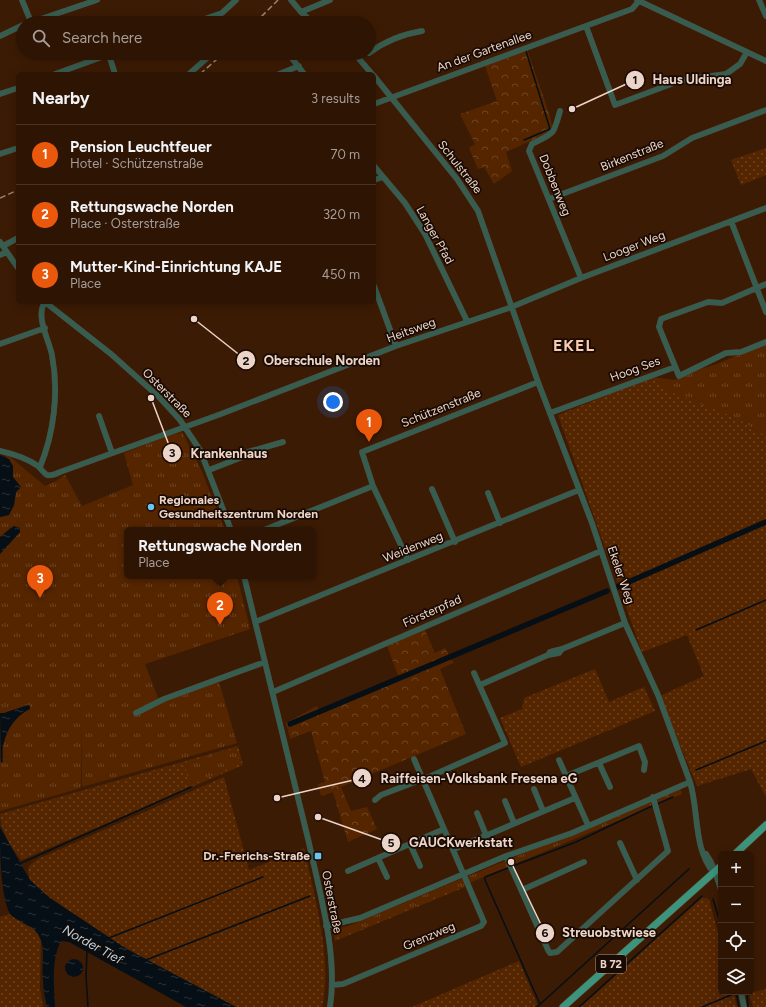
<!DOCTYPE html>
<html lang="en">
<head>
<meta charset="utf-8">
<style>
	:root { --surface:#2d1403; --page:#351d0d; --text:#f1f3f6; --muted:#a79e9a; --line:#483325; --accent:#ea580c }
	body { margin:0; font-family:Figtree,sans-serif; background:var(--page); color:var(--text) }
	.controls { position:absolute; right:12px; bottom:12px; display:grid; overflow:hidden; border-radius:6px; box-shadow:0 2px 10px #0003 }
	.controls button { width:36px; height:36px; display:grid; place-items:center; padding:0; border:0; border-bottom:1px solid var(--line); background:var(--surface); color:var(--text); font:20px sans-serif }
	.you { position:absolute; left:333px; top:402px; width:14px; height:14px; margin:-10px; border:3px solid #fff; border-radius:50%; background:#1a73e8; box-shadow:0 0 0 6px #1a73e833 }
	.badge { display:grid; place-items:center; width:26px; height:26px; border-radius:50%; background:var(--accent); color:#fff; font-size:13px; font-weight:700 }
	.pin { position:absolute; translate:-50% -33px; filter:drop-shadow(0 1px 2px #0008) }
	.pin::after { content:''; position:absolute; top:21px; width:14px; height:12px; background:inherit; clip-path:polygon(0 0,100% 0,50% 100%) }
	.popup { position:absolute; left:124px; top:527px; width:192px; height:52px; box-sizing:border-box; display:grid; place-content:center; border-radius:6px; background:var(--surface); filter:drop-shadow(0 1px 3px #0005); font-size:13px; white-space:nowrap; color:var(--muted) }
	.popup b { font-size:15px; color:var(--text) }
	.popup::after { content:''; position:absolute; left:50%; top:100%; margin-left:-8px; border:8px solid transparent; border-top-color:var(--surface) }
	.list { margin:0; padding:0; list-style:none }
	h2 { display:flex; justify-content:space-between; align-items:center; height:52px; margin:0; padding:0 16px; font-size:17px }
	h2 small { font-size:13px; font-weight:400; color:var(--muted) }
	.list li { display:grid; grid-template-columns:26px 1fr auto; gap:12px; align-items:center; box-sizing:border-box; height:60px; padding:0 16px; border-top:1px solid var(--line) }
	.list b { display:block; font-size:15px; white-space:nowrap }
	.list p { margin:0; font-size:13px; white-space:nowrap; color:var(--muted) }
	.list em { font-size:13px; font-style:normal; color:var(--muted) }
	.icon { flex:none; width:22px; height:22px; fill:none; stroke:currentColor; stroke-width:2; stroke-linecap:round; stroke-linejoin:round }
	.map { position:relative; flex:none; width:766px; height:1007px; overflow:hidden }
	.search { position:absolute; background:var(--surface); box-shadow:0 2px 10px #0003; left:16px; top:16px; width:360px; height:44px; display:flex; align-items:center; gap:10px; box-sizing:border-box; padding:0 14px; border-radius:22px; color:var(--muted); font-size:15px }
	.panel { position:absolute; background:var(--surface); box-shadow:0 2px 10px #0003; left:16px; top:72px; width:360px; height:232px; border-radius:6px }
	.map>svg:first-child { display:block }
	.grass { fill:url(#grass-dots) }
	.forest { fill:url(#forest-crowns) }
	.park { fill:url(#park-tufts) }
	.water { fill:url(#water-ripples) }
	.lines { fill:none; stroke-linecap:round; stroke-linejoin:round }
	.stream { stroke:#050f15; stroke-width:1.5 }
	.canal { stroke:#050f15; stroke-width:5.5 }
	.minor-casing { stroke:#583923; stroke-width:6 }
	.major-casing { stroke:#583923; stroke-width:8 }
	.minor { stroke:#375d51; stroke-width:5.5 }
	.major { stroke:#3d947c; stroke-width:7 }
	.rail { stroke:#9c816f; stroke-width:1.5; stroke-dasharray:6 3; stroke-linecap:butt }
	.poi-dot { fill:#69c4f1; stroke:#190a03; stroke-width:1.5 }
	.labels { text-anchor:middle; stroke-width:3.5; stroke-linejoin:round; paint-order:stroke }
	.shield { fill:#190a03; stroke:#ad988d; stroke-width:1 }
	.shield-label { font-size:11px; font-weight:bold; fill:#ecd5c8 }
	.street-label { font-size:12px; fill:#ecd5c8; stroke:#190a03 }
	.poi-label { font-size:12px; font-weight:bold; fill:#ecd5c8; stroke:#190a03; text-anchor:start }
	.water-label { font-size:13px; font-style:italic; fill:#afdaf1; stroke:#190a03 }
	.district-label { font-size:16px; font-weight:bold; letter-spacing:1px; fill:#f9ccb2; stroke:#190a03 }
	.leader { fill:none; stroke:#ecd5c8; stroke-width:1.5 }
	.callout-dot { fill:#ecd5c8; stroke:#190a03; stroke-width:1.5 }
	.mark-label { font-size:12px; text-anchor:middle; font-weight:bold; fill:#111 }
	.callout-label { font-size:13px; text-anchor:middle; font-weight:bold; fill:#ecd5c8; stroke:#190a03; stroke-width:3.5; stroke-linejoin:round; paint-order:stroke }
</style>
</head>
<body>
<div class="map">
<svg width="766" height="1007" viewBox="0 0 766 1007">
	<defs>
		<pattern id="grass-dots" width="8" height="8" patternUnits="userSpaceOnUse"><rect width="8" height="8" fill="#552500"/><path d="M2 2h.1M6 6h.1" fill="none" stroke="#6e4424" stroke-width="1.8" stroke-linecap="round"/></pattern>
		<pattern id="forest-crowns" width="20" height="18" patternUnits="userSpaceOnUse"><rect width="20" height="18" fill="#552500"/><path d="M2 6a3 3 0 1 1 6 0M12 15a3 3 0 1 1 6 0" fill="none" stroke="#6e4424"/></pattern>
		<pattern id="park-tufts" width="24" height="20" patternUnits="userSpaceOnUse"><rect width="24" height="20" fill="#552500"/><path d="M3 7l-1-3M5 7V3M7 7l1-3M15 17l-1-3M17 17v-4M19 17l1-3" fill="none" stroke="#6e4424"/></pattern>
		<pattern id="water-ripples" width="26" height="14" patternUnits="userSpaceOnUse"><rect width="26" height="14" fill="#050f15"/><path d="M2 4q2-2 4 0t4 0M15 11q2-2 4 0t4 0" fill="none" stroke="#2a3136"/></pattern>
	</defs>
	<rect width="100%" height="100%" fill="#3c1b04"/>
	<path class="grass" d="M 766,148 L 766,175 L 741,185 L 731,160 Z
		M 652,377 L 739,419 L 761,434 L 766,434 L 766,797 L 751,769 L 697,786 L 660,696 L 704,676 L 687,635 L 642,652 L 558,415 Z
		M 595,669 L 609,702 L 644,687 L 655,711 L 521,767 L 500,718 L 522,709 L 524,698 Z
		M 238,746 L 243,765 L 21,860 C 11,847 0,831 0,814 Z
		M 224,777 L 249,870 L 304,848 C 314,895 333,960 322,1007 L 236,1007 L 125,948 L 50,898 L 30,880 L 28,871 L 29,866 L 38,859 Z
		M 461,879 L 465,887 L 335,941 L 334,932 L 340,928 L 352,925 Z
		M 702,898 L 709,899 L 721,945 L 721,992 L 733,992 L 737,1007 L 581,1007 Z
		M 10,914 L 29,926 L 36,931 L 41,939 L 40,987 L 43,1007 L 0,1007 L 0,917 Z
		M 519,961 L 537,1004 L 534,1007 L 412,1007 Z
		M 766,989 L 766,1007 L 753,1007 L 749,993 Z"/>
	<path class="forest" d="M 527,49 L 550,116 L 552,127 L 551,132 L 506,152 L 512,171 L 494,184 L 484,167 L 478,169 L 469,148 L 475,144 L 460,114 L 497,101 L 484,63 Z
		M 423,626 L 435,653 L 445,648 L 453,663 L 440,669 L 466,734 L 341,787 L 351,811 L 367,807 L 377,829 L 348,842 L 333,792 L 321,796 L 318,784 L 325,782 L 311,731 L 290,739 L 286,723 L 317,706 L 320,712 L 399,678 L 386,643 Z"/>
	<path class="park" d="M 766,343 L 766,434 L 761,434 L 739,419 L 670,392 L 652,377 L 674,380 L 694,371 L 717,364 Z
		M 182,432 L 202,472 L 225,530 L 127,530 L 127,576 L 237,576 L 250,629 L 145,664 L 158,698 L 219,682 L 237,743 L 82,787 L 81,719 L 81,788 L 0,811 L 0,762 L 3,761 C 0,740 12,718 30,709 L 25,706 L 4,713 L 0,713 L 0,554 L 20,532 L 11,527 L 0,537 L 0,517 L 6,516 L 14,505 L 16,492 L 21,487 L 13,477 L 6,456 L 0,454 L 9,456 L 45,486 L 56,481 L 65,475 L 82,506 L 133,485 L 124,453 L 171,435 Z
		M 236,748 L 240,764 L 190,785 L 184,763 Z
		M 680,788 L 682,794 L 338,938 L 337,931 Z"/>
	<path class="water" d="M 0,455 L 9,459 L 13,466 L 13,477 L 21,487 L 16,492 L 14,505 L 9,515 L 0,517 Z
		M 14,526 L 20,528 L 20,532 L 0,554 L 0,537 Z
		M 28,705 L 30,706 L 30,709 C 11,718 0,740 3,761 L 1,763 L 0,713 L 4,713 Z
		M 0,827 L 30,880 L 50,898 L 125,948 L 236,1007 L 186,1007 L 69,942 L 61,941 C 51,960 54,986 55,1007 L 47,1007 C 45,998 43,989 43,980 C 41,966 46,951 40,938 C 34,924 19,924 10,914 C 0,894 0,851 0,827 Z
		M65 968a9 9 0 1 1 18 0a9 9 0 1 1-18 0Z"/>
	<g class="lines">
		<path class="stream" d="M 524,140 L 550,129 L 526,51
			M 696,630 L 766,600
			M 696,770 L 766,741
			M 657,804 L 673,797
			M 19,864 L 191,787
			M 513,866 L 576,842 L 654,805
			M 508,868 L 485,877 L 485,880 L 540,1004
			M 713,899 L 721,926
			M 109,938 L 263,877
			M 87,951 L 86,976 L 88,1007
			M 146,960 L 310,896
			M 736,992 L 739,1007
			M 747,992 L 748,1007
			M 537,1007 L 689,869
			M 579,1007 L 702,896
			M 702,1007 L 736,993"/>
		<path class="canal" d="M 617,587 L 766,522
			M 290,724 L 607,591"/>
		<defs>
			<path id="minor" d="M 22,0 L 31,22
				M 291,0 L 301,12 L 313,23
				M 637,0 L 766,61
				M 759,0 L 766,16
				M 301,12 L 330,0
				M 29,23 L 97,0
				M 193,23 L 222,13 L 236,0
				M 586,26 L 615,105 L 682,80 L 726,74 L 740,64 L 747,52
				M 0,36 L 23,25
				M 288,53 L 304,74
				M 354,53 L 372,74
				M 369,53 C 384,42 403,34 422,31
				M 109,55 L 115,74
				M 55,74 L 113,53
				M 189,74 L 206,59
				M 279,74 L 299,66
				M 374,76 L 457,179 L 478,211 L 538,382 L 592,523 L 625,623 L 658,695 L 690,782 C 699,811 693,849 714,873
				M 0,94 L 18,88
				M 374,104 L 632,9 L 639,1
				M 560,111 C 553,136 555,132 532,144 L 529,151 L 581,278
				M 0,154 L 18,148
				M 374,166 L 405,203 L 425,234 L 467,321
				M 374,180 L 383,177
				M 549,199 L 663,156 L 692,138 L 766,110
				M 731,221 L 766,312
				M 0,242 L 18,268
				M 3,246 L 18,238
				M 0,255 L 7,252
				M 766,284 L 722,303 L 708,302 L 661,319 L 659,327 L 679,376 L 726,353 L 741,352 L 766,342
				M 374,286 L 396,346
				M 45,302 L 111,354 L 159,397 L 180,420 L 200,450 L 231,530
				M 0,344 L 45,328
				M 550,413 L 675,367
				M 99,416 L 112,453
				M 0,451 C 14,454 26,458 38,466 C 41,469 44,473 47,475 C 51,476 56,474 60,472 L 221,414 L 396,346 L 509,308 L 581,278 L 766,208
				M 40,467 C 54,433 59,392 52,355 C 49,340 35,316 45,302
				M 209,470 L 245,456 L 248,452 L 283,442
				M 373,486 L 408,560
				M 432,489 L 455,542
				M 488,493 L 500,523
				M 264,530 L 373,486 L 362,452 L 538,382
				M 244,576 C 266,665 288,754 309,843 C 320,894 338,955 330,1007
				M 255,622 L 579,490
				M 548,655 L 559,653 L 562,649 L 625,623
				M 480,685 L 548,655 L 550,652 L 562,649
				M 273,692 L 601,551
				M 136,713 L 164,699 L 265,662
				M 559,760 L 588,825
				M 599,763 L 610,787
				M 566,776 L 639,746 L 645,762 L 644,770
				M 534,789 L 543,811
				M 375,800 L 381,795 L 431,776 L 505,743 L 474,673
				M 505,801 L 514,823
				M 477,813 L 486,835
				M 620,843 L 637,880
				M 410,844 L 420,866
				M 454,849 L 575,798
				M 706,854 C 714,865 717,877 721,890
				M 506,856 L 548,950 L 550,953 L 557,952 L 668,851 L 653,797
				M 378,858 L 387,877
				M 348,871 L 444,829
				M 522,890 L 584,862
				M 326,926 L 360,918 L 506,856 L 572,833 L 690,782
				M 332,985 L 343,984 L 481,926 L 484,922 L 414,759
				M 741,992 L 744,1007"/>
			<path id="major" d="M 735,854 L 766,825
				M 563,1007 L 721,866"/>
		</defs>
		<use href="#minor" class="minor-casing"/>
		<use href="#major" class="major-casing"/>
		<use href="#minor" class="minor"/>
		<use href="#major" class="major"/>
		<path class="rail" d="M 255,23 L 278,0
			M 200,74 L 224,53
			M 0,198 L 18,190"/>
	</g>
	<g class="poi-dot">
		<circle cx="151" cy="507" r="4"/>
		<rect x="314" y="852" width="8" height="8" rx="2"/>
	</g>
	<g class="labels">
		<rect class="shield" x="596" y="955" width="30" height="18" rx="3"/>
		<g class="shield-label">
			<text x="611" y="968">B 72</text>
		</g>
		<g class="street-label">
			<text transform="translate(484 51) rotate(-20)" y="4">An der Gartenallee</text>
			<text transform="translate(632 155) rotate(-22)" y="4">Birkenstraße</text>
			<text transform="translate(460 167) rotate(52)" y="4">Schulstraße</text>
			<text transform="translate(555 185) rotate(68)" y="4">Dobbenweg</text>
			<text transform="translate(435 235) rotate(61)" y="4">Langer Pfad</text>
			<text transform="translate(634 246) rotate(-21)" y="4">Looger Weg</text>
			<text transform="translate(411 330) rotate(-20)" y="4">Heitsweg</text>
			<text transform="translate(635 369) rotate(-20)" y="4">Hoog Ses</text>
			<text transform="translate(167 393) rotate(45)" y="4">Osterstraße</text>
			<text transform="translate(441 408) rotate(-22)" y="4">Schützenstraße</text>
			<text transform="translate(413 547) rotate(-22)" y="4">Weidenweg</text>
			<text transform="translate(621 575) rotate(71)" y="4">Ekeler Weg</text>
			<text transform="translate(432 611) rotate(-24)" y="4">Försterpfad</text>
			<text transform="translate(332 902) rotate(79)" y="4">Osterstraße</text>
			<text transform="translate(429 936) rotate(-23)" y="4">Grenzweg</text>
		</g>
		<g class="poi-label">
			<text x="159" y="504">Regionales<tspan x="159" dy="14">Gesundheitszentrum Norden</tspan></text>
			<text x="310" y="860" text-anchor="end">Dr.-Frerichs-Straße</text>
		</g>
		<g class="water-label">
			<text transform="translate(93 944) rotate(29)" y="5">Norder Tief</text>
		</g>
		<g class="district-label">
			<text x="574" y="351">EKEL</text>
		</g>
	</g>
	<path class="leader" d="M572 109L635 80M194 319L246 360M151 398L172 453M277 798L362 778M318 817L391 843M511 862L545 933"/>
	<g class="callout-dot">
		<circle cx="572" cy="109" r="4"/>
		<circle cx="194" cy="319" r="4"/>
		<circle cx="151" cy="398" r="4"/>
		<circle cx="277" cy="798" r="4"/>
		<circle cx="318" cy="817" r="4"/>
		<circle cx="511" cy="862" r="4"/>
		<circle cx="635" cy="80" r="10"/>
		<circle cx="246" cy="360" r="10"/>
		<circle cx="172" cy="453" r="10"/>
		<circle cx="362" cy="778" r="10"/>
		<circle cx="391" cy="843" r="10"/>
		<circle cx="545" cy="933" r="10"/>
	</g>
	<g class="mark-label">
		<text x="635" y="84">1</text>
		<text x="246" y="365">2</text>
		<text x="172" y="457">3</text>
		<text x="362" y="783">4</text>
		<text x="391" y="847">5</text>
		<text x="545" y="937">6</text>
	</g>
	<g class="callout-label">
		<text x="692" y="84">Haus Uldinga</text>
		<text x="322" y="365">Oberschule Norden</text>
		<text x="229" y="458">Krankenhaus</text>
		<text x="479" y="783">Raiffeisen-Volksbank Fresena eG</text>
		<text x="461" y="847">GAUCKwerkstatt</text>
		<text x="609" y="937">Streuobstwiese</text>
	</g>
</svg>
<div class="controls">
<button>+</button>
<button>−</button>
<button><svg class="icon" aria-label="locate" viewBox="0 0 24 24"><circle cx="12" cy="12" r="6"/><path d="M12 2v4M12 18v4M2 12h4M18 12h4"/></svg></button>
<button><svg class="icon" aria-label="layers" viewBox="0 0 24 24"><path d="M12 4l9 5-9 5-9-5zM3 14l9 5 9-5"/></svg></button>
</div>
<div class="you"></div>
<div class="pin badge" style="left:369px;top:442px">1</div>
<div class="pin badge" style="left:220px;top:625px">2</div>
<div class="popup"><b>Rettungswache Norden</b>Place</div>
<div class="pin badge" style="left:40px;top:598px">3</div>
<div class="search"><svg class="icon" aria-label="search" viewBox="0 0 24 24"><circle cx="10" cy="10" r="6"/><path d="M15 15l6 6"/></svg>Search here</div>
<section class="panel">
<h2>Nearby<small>3 results</small></h2>
<ul class="list">
<li><span class="badge">1</span><div><b>Pension Leuchtfeuer</b><p>Hotel · Schützenstraße</p></div><em>70 m</em></li>
<li><span class="badge">2</span><div><b>Rettungswache Norden</b><p>Place · Osterstraße</p></div><em>320 m</em></li>
<li><span class="badge">3</span><div><b>Mutter-Kind-Einrichtung KAJE</b><p>Place</p></div><em>450 m</em></li>
</ul>
</section>
</div>
</body>
</html>
